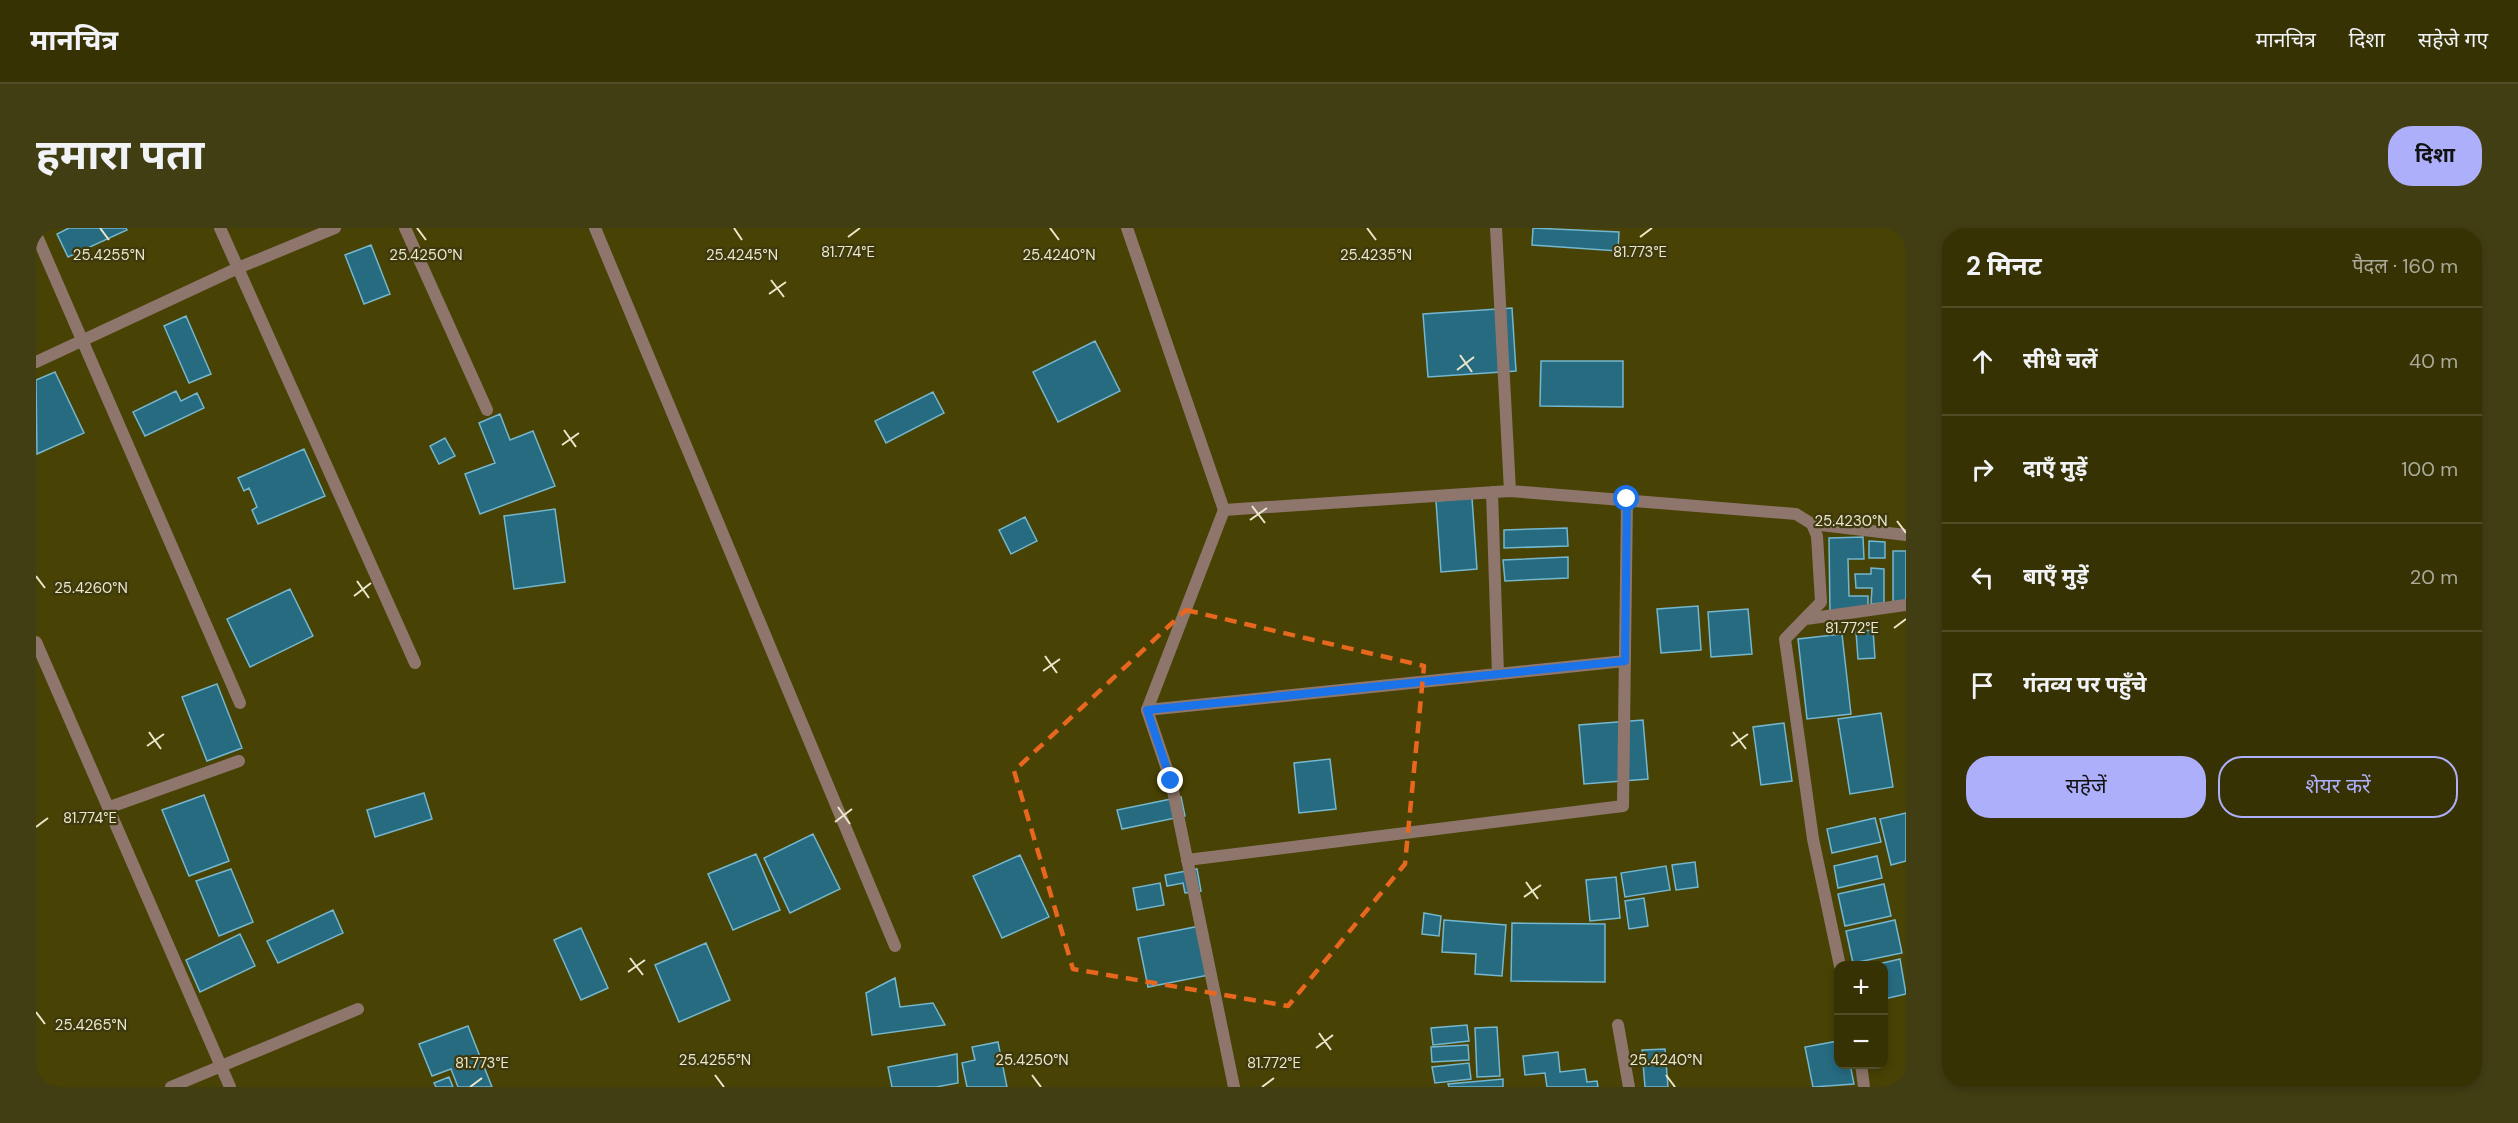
<!DOCTYPE html>
<html lang="hi">
<head>
<meta charset="utf-8">
<style>
	:root { --surface:#373204; --page:#423e13; --text:#f1f3f6; --muted:#aaaa9a; --line:#514d26; --accent:#adaffb }
	body { margin:0; font-family:"DM Sans","Noto Sans Devanagari",sans-serif; background:var(--page); color:var(--text) }
	.controls { position:absolute; right:18px; bottom:18px; display:grid; overflow:hidden; border-radius:12px; box-shadow:0 3px 9px #0003 }
	.controls button { width:54px; height:54px; display:grid; place-items:center; padding:0; border:0; border-bottom:2px solid var(--line); background:var(--surface); color:var(--text); font:30px sans-serif }
	.stop { position:absolute; width:18px; height:18px; margin:-14px; border:4px solid #1a73e8; border-radius:50%; background:#fff }
	.stop.end { background:#1a73e8; border-color:#fff; box-shadow:0 2px 6px #0008 }
	.list { margin:0; padding:0; list-style:none }
	h2 { display:flex; justify-content:space-between; align-items:center; height:78px; margin:0; padding:0 24px; font-size:26px }
	h2 small { font-size:20px; font-weight:400; color:var(--muted) }
	.list li { display:grid; grid-template-columns:39px 1fr auto; gap:18px; align-items:center; box-sizing:border-box; height:108px; padding:0 24px; border-top:2px solid var(--line) }
	.list b { display:block; font-size:22px; white-space:nowrap }
	.list em { font-size:20px; font-style:normal; color:var(--muted) }
	.actions { display:flex; gap:12px; padding:18px 24px }
	.actions a { flex:1; padding:14px 0; border:2px solid var(--accent); border-radius:24px; text-align:center; font-size:21px; color:var(--accent) }
	.actions .main { background:var(--accent); color:#111 }
	.icon { flex:none; width:33px; height:33px; fill:none; stroke:currentColor; stroke-width:2; stroke-linecap:round; stroke-linejoin:round }
	.map { position:relative; flex:none; width:1870px; height:859px; overflow:hidden; border-radius:24px }
	header { display:flex; align-items:center; gap:36px; box-sizing:border-box; height:84px; padding:0 30px; background:var(--surface); border-bottom:2px solid var(--line) }
	header strong { font-size:28px }
	nav { display:flex; gap:33px; margin-inline-start:auto; font-size:21px }
	.intro { display:flex; align-items:center; justify-content:space-between; box-sizing:border-box; height:144px; padding:0 36px }
	h1 { margin:0; font-size:42px }
	.button { padding:15px 27px; border-radius:24px; background:var(--accent); color:#111; font-size:21px; font-weight:700 }
	main { display:flex; gap:36px; padding:0 36px }
	aside { flex:1; background:var(--surface); border-radius:24px; box-shadow:0 3px 9px #0003 }
	.map>svg:first-child { display:block }
	.building { fill:#276b81; stroke:#74b7ce; stroke-width:1.5 }
	.lines { fill:none; stroke-linecap:round; stroke-linejoin:round }
	.lane { stroke:#8e766c; stroke-width:12 }
	.street { stroke:#8e766c; stroke-width:12 }
	.route { stroke:#1a73e8; stroke-width:8 }
	.marked { fill:none; stroke:#e8671f; stroke-width:4.5; stroke-dasharray:12 8; stroke-linejoin:round }
	.ticks { fill:none; stroke:#eae7cb; stroke-width:2 }
	.ticks-label { font-size:15px; text-anchor:middle; fill:#eae7cb; stroke:#3d380d; stroke-width:4.5; stroke-linejoin:round; paint-order:stroke }
</style>
</head>
<body>
<header>
<strong>मानचित्र</strong>
<nav><a>मानचित्र</a><a>दिशा</a><a>सहेजे गए</a></nav>
</header>
<div class="intro"><h1>हमारा पता</h1><a class="button">दिशा</a></div>
<main>
<div class="map">
<svg width="1870" height="859" viewBox="0 0 1870 859">
	<rect width="100%" height="100%" fill="#494205"/>
	<path class="building" d="M 33,0 L 90,0 L 91,2 L 32,29 L 21,6 Z
		M 1497,0 L 1583,4 L 1582,23 L 1496,17 Z
		M 335,17 L 354,66 L 328,76 L 309,27 Z
		M 1476,80 L 1480,143 L 1392,149 L 1387,86 Z
		M 150,88 L 175,146 L 153,155 L 128,98 Z
		M 1059,113 L 1084,163 L 1022,194 L 997,144 Z
		M 1505,133 L 1587,133 L 1587,179 L 1504,178 Z
		M 19,144 L 48,205 L 1,226 L 0,152 Z
		M 140,163 L 145,173 L 161,165 L 168,180 L 109,208 L 97,184 Z
		M 897,164 L 908,185 L 850,215 L 839,193 Z
		M 464,186 L 474,212 L 497,203 L 519,258 L 444,286 L 429,246 L 459,235 L 443,195 Z
		M 409,210 L 419,228 L 403,236 L 394,218 Z
		M 268,221 L 289,268 L 222,296 L 216,282 L 221,279 L 213,260 L 208,263 L 202,250 Z
		M 1436,270 L 1441,341 L 1405,344 L 1400,273 Z
		M 519,281 L 529,354 L 478,361 L 468,288 Z
		M 989,289 L 1001,313 L 975,326 L 963,302 Z
		M 1531,300 L 1532,318 L 1468,320 L 1468,302 Z
		M 1827,309 L 1828,331 L 1812,331 L 1813,368 L 1832,368 L 1832,385 L 1794,385 L 1793,310 Z
		M 1833,313 L 1849,314 L 1849,330 L 1833,330 Z
		M 1857,323 L 1870,323 L 1870,379 L 1857,379 Z
		M 1532,329 L 1532,350 L 1469,353 L 1467,332 Z
		M 1835,340 L 1848,341 L 1848,375 L 1835,376 L 1836,360 L 1820,360 L 1819,346 L 1835,346 Z
		M 254,361 L 277,408 L 214,439 L 191,391 Z
		M 1662,378 L 1665,422 L 1625,425 L 1621,381 Z
		M 1712,381 L 1716,426 L 1675,429 L 1672,384 Z
		M 1837,402 L 1839,430 L 1822,431 L 1820,404 Z
		M 1806,406 L 1815,486 L 1771,491 L 1762,411 Z
		M 181,456 L 206,520 L 171,533 L 146,469 Z
		M 1845,485 L 1857,559 L 1814,566 L 1802,491 Z
		M 1607,492 L 1612,551 L 1548,556 L 1543,497 Z
		M 1748,495 L 1756,553 L 1725,557 L 1717,499 Z
		M 1294,531 L 1300,581 L 1263,585 L 1258,535 Z
		M 388,565 L 396,591 L 339,609 L 331,582 Z
		M 168,567 L 193,633 L 153,648 L 126,582 Z
		M 1145,569 L 1149,588 L 1086,601 L 1081,582 Z
		M 1870,585 L 1870,633 L 1855,637 L 1844,591 Z
		M 1839,590 L 1845,614 L 1796,625 L 1791,601 Z
		M 777,606 L 804,661 L 754,685 L 728,630 Z
		M 720,626 L 744,682 L 697,702 L 672,646 Z
		M 984,627 L 1013,689 L 966,710 L 937,648 Z
		M 1841,628 L 1846,650 L 1802,660 L 1798,638 Z
		M 1659,634 L 1662,659 L 1640,662 L 1636,637 Z
		M 1630,638 L 1634,662 L 1589,669 L 1585,645 Z
		M 195,641 L 217,694 L 183,708 L 160,653 Z
		M 1161,641 L 1165,663 L 1149,665 L 1147,655 L 1131,658 L 1129,647 Z
		M 1580,649 L 1584,690 L 1554,693 L 1550,652 Z
		M 1124,655 L 1128,677 L 1101,682 L 1097,660 Z
		M 1848,656 L 1855,688 L 1809,698 L 1802,666 Z
		M 1608,670 L 1612,698 L 1593,701 L 1589,673 Z
		M 297,682 L 307,705 L 242,735 L 231,713 Z
		M 1388,685 L 1405,688 L 1403,708 L 1386,706 Z
		M 1408,692 L 1470,697 L 1466,748 L 1439,746 L 1440,726 L 1406,724 Z
		M 1859,692 L 1866,725 L 1817,735 L 1810,703 Z
		M 1476,695 L 1569,696 L 1569,754 L 1475,753 Z
		M 1164,698 L 1173,747 L 1112,759 L 1102,710 Z
		M 545,700 L 572,760 L 545,772 L 518,712 Z
		M 204,706 L 219,738 L 164,764 L 150,732 Z
		M 670,715 L 694,772 L 643,794 L 619,737 Z
		M 1864,731 L 1870,766 L 1848,771 L 1848,738 L 1834,738 Z
		M 859,750 L 864,779 L 897,775 L 909,797 L 836,807 L 830,765 Z
		M 1431,797 L 1433,813 L 1397,817 L 1395,800 Z
		M 432,798 L 456,859 L 422,859 L 415,841 L 396,848 L 383,816 Z
		M 1461,799 L 1464,848 L 1441,849 L 1439,800 Z
		M 1802,813 L 1802,836 L 1814,836 L 1818,856 L 1777,859 L 1769,819 Z
		M 962,814 L 971,859 L 931,859 L 926,835 L 939,832 L 936,819 Z
		M 1432,817 L 1433,832 L 1396,834 L 1395,819 Z
		M 1629,821 L 1632,859 L 1609,859 L 1606,822 Z
		M 1522,824 L 1524,844 L 1549,841 L 1551,854 L 1561,853 L 1562,859 L 1511,859 L 1509,845 L 1489,847 L 1487,828 Z
		M 921,826 L 922,855 L 900,859 L 856,859 L 852,839 Z
		M 1433,835 L 1435,851 L 1399,855 L 1396,839 Z
		M 413,849 L 417,859 L 400,859 L 398,855 Z
		M 1467,851 L 1467,859 L 1413,859 L 1412,856 Z"/>
	<g class="lines">
		<path class="lane" d="M 1091,0 L 1188,282 L 1474,263
			M 1460,0 L 1474,263 L 1760,286 L 1776,296 L 1781,308 L 1785,374 L 1749,411 L 1777,611 L 1804,738
			M 1456,264 L 1462,446
			M 1776,296 L 1870,307
			M 1770,391 L 1870,377
			M 1111,482 L 1589,433
			M 1151,632 L 1587,578 L 1591,271
			M 1825,836 L 1828,859"/>
		<path class="street" d="M 184,0 L 379,435
			M 369,0 L 451,182
			M 559,0 L 859,718
			M 0,6 L 204,475
			M 0,134 L 202,40 L 299,0
			M 1188,282 L 1111,482 L 1135,553 L 1198,859
			M 0,414 L 194,859
			M 74,579 L 203,533
			M 1582,797 L 1593,859
			M 135,859 L 322,781"/>
	</g>
	<g class="lines">
		<path class="route" d="M 1135,553 L 1111,482 L 1589,433 L 1591,271"/>
	</g>
	<path class="marked" d="M 1150,382 L 1388,438 L 1369,636 L 1252,778 L 1037,741 L 978,543 Z"/>
	<path class="ticks" d="M 64,0 L 73,12M 381,0 L 390,12M 698,0 L 706,12M 1014,0 L 1023,12M 1331,0 L 1340,12M 812,9 L 824,0M 1604,9 L 1616,0M 735,52 L 748,69M 733,66 L 750,54M 1424,127 L 1436,144M 1421,142 L 1438,129M 528,202 L 540,219M 526,217 L 543,205M 1216,278 L 1229,295M 1214,292 L 1231,280M 1861,293 L 1870,305M 0,348 L 9,360M 321,353 L 333,370M 318,368 L 335,355M 1858,400 L 1870,391M 1009,428 L 1021,445M 1007,443 L 1024,431M 113,504 L 125,521M 1697,504 L 1710,521M 111,518 L 128,506M 1695,518 L 1712,506M 802,579 L 814,596M 799,594 L 816,581M 0,599 L 12,590M 1490,654 L 1502,671M 1488,669 L 1505,657M 594,730 L 607,747M 592,744 L 609,732M 0,784 L 9,796M 1283,805 L 1295,822M 1280,820 L 1297,807M 679,847 L 688,859M 996,847 L 1005,859M 1630,847 L 1639,859M 434,859 L 446,850M 1226,859 L 1238,850"/>
	<g class="ticks-label">
		<text x="812" y="29">81.774°E</text>
		<text x="1604" y="29">81.773°E</text>
		<text x="73" y="32">25.4255°N</text>
		<text x="390" y="32">25.4250°N</text>
		<text x="706" y="32">25.4245°N</text>
		<text x="1023" y="32">25.4240°N</text>
		<text x="1340" y="32">25.4235°N</text>
		<text x="1815" y="298">25.4230°N</text>
		<text x="55" y="365">25.4260°N</text>
		<text x="1816" y="405">81.772°E</text>
		<text x="54" y="595">81.774°E</text>
		<text x="55" y="802">25.4265°N</text>
		<text x="679" y="837">25.4255°N</text>
		<text x="996" y="837">25.4250°N</text>
		<text x="1630" y="837">25.4240°N</text>
		<text x="446" y="840">81.773°E</text>
		<text x="1238" y="840">81.772°E</text>
	</g>
</svg>
<div class="controls">
<button>+</button>
<button>−</button>
</div>
<div class="stop" style="left:1591px;top:271px"></div>
<div class="stop end" style="left:1135px;top:553px"></div>
</div>
<aside>
<h2>2 मिनट<small>पैदल · 160 m</small></h2>
<ul class="list">
<li><svg class="icon" aria-label="ahead" viewBox="0 0 24 24"><path d="M12 20V5M6 11l6-6 6 6"/></svg><div><b>सीधे चलें</b></div><em>40 m</em></li>
<li><svg class="icon" aria-label="right" viewBox="0 0 24 24"><path d="M7 20v-9h11M14 6l5 5-5 5"/></svg><div><b>दाएँ मुड़ें</b></div><em>100 m</em></li>
<li><svg class="icon" aria-label="left" viewBox="0 0 24 24"><path d="M17 20v-9H6M10 6l-5 5 5 5"/></svg><div><b>बाएँ मुड़ें</b></div><em>20 m</em></li>
<li><svg class="icon" aria-label="arrive" viewBox="0 0 24 24"><path d="M6 21V4h12l-3 4 3 4H6"/></svg><div><b>गंतव्य पर पहुँचे</b></div></li>
</ul>
<div class="actions"><a class="main">सहेजें</a><a>शेयर करें</a></div>
</aside>
</main>
</body>
</html>
